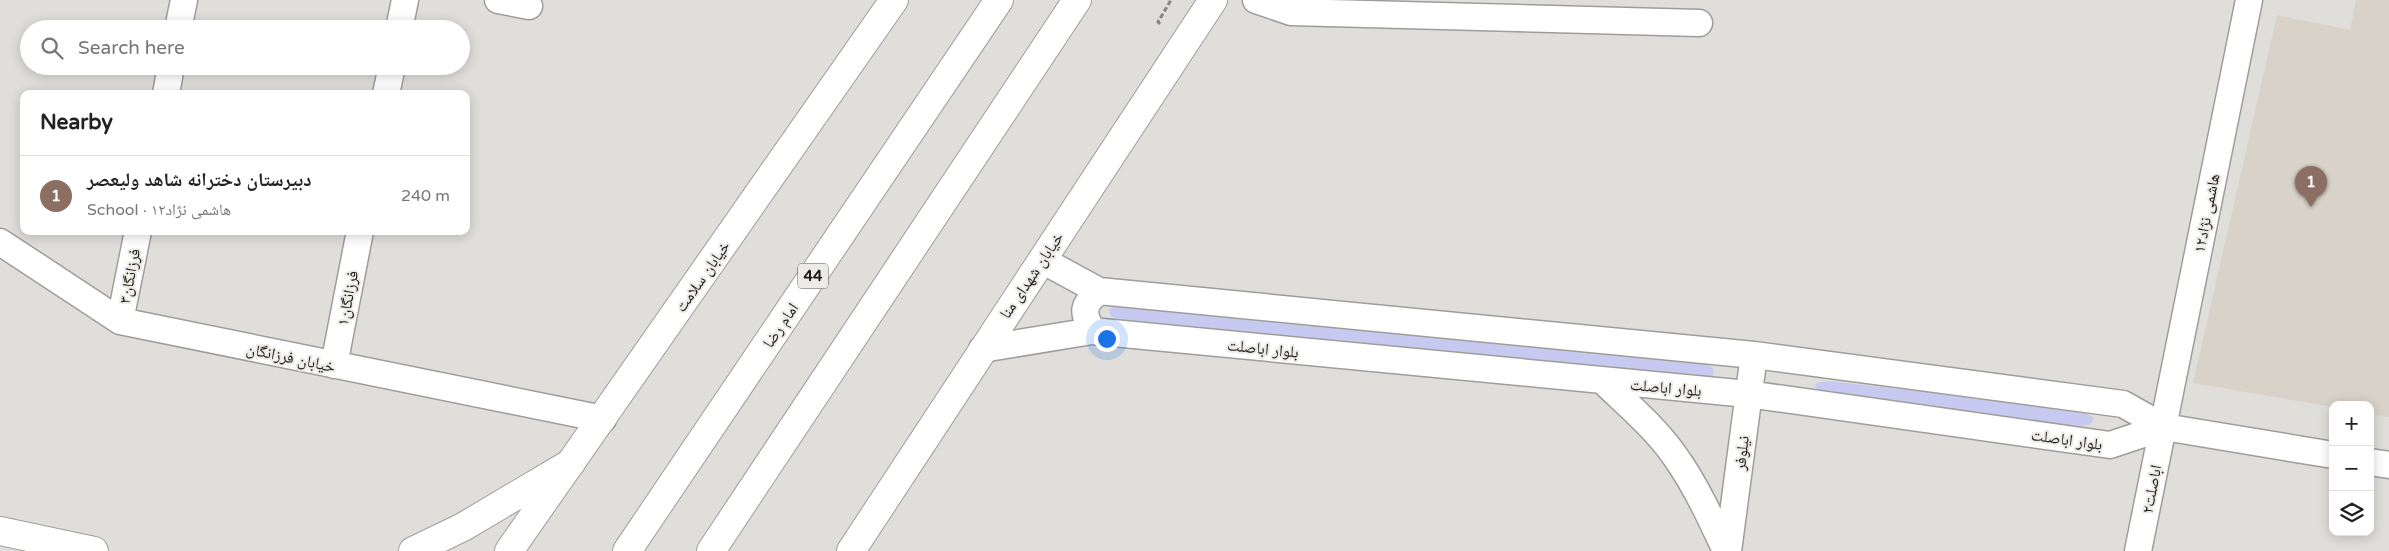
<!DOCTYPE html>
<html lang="en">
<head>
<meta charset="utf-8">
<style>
	:root { --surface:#fff; --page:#f2f2f2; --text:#222; --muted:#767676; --line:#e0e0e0; --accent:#584ac2 }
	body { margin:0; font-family:"Varela Round","Noto Naskh Arabic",sans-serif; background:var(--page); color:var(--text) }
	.controls { position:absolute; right:15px; bottom:15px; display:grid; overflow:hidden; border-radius:10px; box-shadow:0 2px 12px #0003 }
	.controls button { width:45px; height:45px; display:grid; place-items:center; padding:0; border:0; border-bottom:1px solid var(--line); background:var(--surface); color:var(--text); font:25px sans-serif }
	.you { position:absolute; left:1106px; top:338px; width:18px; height:18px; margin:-12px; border:4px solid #fff; border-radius:50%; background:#1a73e8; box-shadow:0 0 0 8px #1a73e833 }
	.badge { display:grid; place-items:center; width:32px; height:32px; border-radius:50%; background:var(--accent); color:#fff; font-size:16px; font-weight:700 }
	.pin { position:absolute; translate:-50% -41px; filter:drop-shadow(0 1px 2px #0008) }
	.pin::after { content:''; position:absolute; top:26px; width:18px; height:15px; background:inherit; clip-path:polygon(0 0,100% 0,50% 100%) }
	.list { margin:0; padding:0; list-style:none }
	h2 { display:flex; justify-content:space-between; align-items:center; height:65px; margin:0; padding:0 20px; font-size:21px }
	h2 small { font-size:16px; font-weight:400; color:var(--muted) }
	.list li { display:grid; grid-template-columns:32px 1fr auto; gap:15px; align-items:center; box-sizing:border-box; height:80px; padding:0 20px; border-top:1px solid var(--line) }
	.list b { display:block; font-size:19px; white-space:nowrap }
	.list p { margin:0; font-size:16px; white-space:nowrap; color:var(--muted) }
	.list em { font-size:16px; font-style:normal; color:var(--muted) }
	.icon { flex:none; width:28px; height:28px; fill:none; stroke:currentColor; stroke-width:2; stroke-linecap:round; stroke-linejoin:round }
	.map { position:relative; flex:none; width:2389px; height:551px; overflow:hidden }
	.search { position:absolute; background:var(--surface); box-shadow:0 2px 12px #0003; left:20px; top:20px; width:450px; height:55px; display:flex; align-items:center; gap:12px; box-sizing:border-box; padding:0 18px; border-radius:28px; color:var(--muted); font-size:19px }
	.panel { position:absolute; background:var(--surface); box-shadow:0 2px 12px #0003; left:20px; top:90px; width:450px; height:145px; border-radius:10px }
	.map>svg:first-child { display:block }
	.built { fill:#d9d2c8 }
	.green { fill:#c7caf0 }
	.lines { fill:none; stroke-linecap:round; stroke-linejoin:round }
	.minor-casing { stroke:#9f9d9a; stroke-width:29 }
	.tertiary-casing { stroke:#9f9d9a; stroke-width:30 }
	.secondary-casing { stroke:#9f9d9a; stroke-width:30 }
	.primary-casing { stroke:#9f9d9a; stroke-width:30 }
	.trunk-casing { stroke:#9f9d9a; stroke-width:30 }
	.path { stroke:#868581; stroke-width:3; stroke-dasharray:5 2.5; stroke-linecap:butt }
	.minor { stroke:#fff; stroke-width:26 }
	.tertiary { stroke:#fff; stroke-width:28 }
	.secondary { stroke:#fff; stroke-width:28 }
	.primary { stroke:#fff; stroke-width:28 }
	.trunk { stroke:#fff; stroke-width:28 }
	.labels { text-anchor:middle; stroke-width:4; stroke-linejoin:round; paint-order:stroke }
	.shield { fill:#edebe7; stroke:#5a5957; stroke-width:1 }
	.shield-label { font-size:15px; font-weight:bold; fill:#1b1b19 }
	.street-label { font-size:16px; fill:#1b1b19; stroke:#edebe7 }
</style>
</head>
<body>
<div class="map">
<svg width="2389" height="551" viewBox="0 0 2389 551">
	<rect width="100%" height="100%" fill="#e0deda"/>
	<path class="built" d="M 2356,0 L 2389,0 L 2389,417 L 2370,414 L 2370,405 L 2333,405 L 2333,407 L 2193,383 L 2277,15 L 2350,30 Z"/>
	<path class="green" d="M 1120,305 L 1695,363 L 1706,364 L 1713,368 L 1714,375 L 1706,378 L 1141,323 L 1116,319 L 1110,315 L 1109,310 L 1113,306 Z
		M 1830,381 L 2082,410 L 2094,418 L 2090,425 L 2082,426 L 1826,394 L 1817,390 L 1815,384 L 1820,382 Z"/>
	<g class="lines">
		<defs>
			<path id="minor" d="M 498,0 L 529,6
				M 1256,0 L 1291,12 L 1699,23
				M 178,29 L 184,0
				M 399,29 L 405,0
				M 166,94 L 171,66
				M 386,94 L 392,66
				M 0,242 L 120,321 L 603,419
				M 1042,260 L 1099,291 L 1754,355 L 2123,404 L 2164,427 L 2333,455
				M 120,321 L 138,231
				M 1092,331 C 1082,312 1082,305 1099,291
				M 982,349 L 1092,331 L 1748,394 L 2110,445 L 2164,427
				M 334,365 L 360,231
				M 1603,381 C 1630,407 1659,431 1679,462 C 1698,490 1712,521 1726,551
				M 2370,462 L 2389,465
				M 1728,551 L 1754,355
				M 2138,551 L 2249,0"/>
			<path id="tertiary" d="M 851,551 L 1213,0"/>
			<path id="secondary" d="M 509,551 L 894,0"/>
			<path id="primary" d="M 0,531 L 94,551
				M 413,551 L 463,527 L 571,463"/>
			<path id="trunk" d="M 627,551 L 999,0
				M 711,551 L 1077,0"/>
		</defs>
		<use href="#minor" class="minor-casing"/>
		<use href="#tertiary" class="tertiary-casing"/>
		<use href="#secondary" class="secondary-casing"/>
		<use href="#primary" class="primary-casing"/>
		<use href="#trunk" class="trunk-casing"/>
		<path class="path" d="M 1160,24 L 1158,22 L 1171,0"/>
		<use href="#minor" class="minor"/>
		<use href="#tertiary" class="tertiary"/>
		<use href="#secondary" class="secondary"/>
		<use href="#primary" class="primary"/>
		<use href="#trunk" class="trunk"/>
	</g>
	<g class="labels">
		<rect class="shield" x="798" y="263.5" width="30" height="25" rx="4"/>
		<g class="shield-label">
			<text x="813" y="281">44</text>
		</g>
		<g class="street-label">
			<text transform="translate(2206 213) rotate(-79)" y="6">هاشمی نژاد۱۲</text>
			<text transform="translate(1031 275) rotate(-56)" y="6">خیابان شهدای منا</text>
			<text transform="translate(129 276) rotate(-79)" y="6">فرزانگان۳</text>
			<text transform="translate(702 276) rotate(-55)" y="6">خیابان سلامت</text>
			<text transform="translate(347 298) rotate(-79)" y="6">فرزانگان۱</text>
			<text transform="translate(780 325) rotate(-56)" y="6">امام رضا</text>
			<text transform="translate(1263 348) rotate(6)" y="6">بلوار اباصلت</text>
			<text transform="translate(291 357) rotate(12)" y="6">خیابان فرزانگان</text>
			<text transform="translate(1666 387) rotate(5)" y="6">بلوار اباصلت</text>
			<text transform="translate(2067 439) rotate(8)" y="6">بلوار اباصلت</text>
			<text transform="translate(1741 453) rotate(-83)" y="6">نیلوفر</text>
			<text transform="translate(2151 489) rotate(-79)" y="6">اباصلت۲</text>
		</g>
	</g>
</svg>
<div class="controls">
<button>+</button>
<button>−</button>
<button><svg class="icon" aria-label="layers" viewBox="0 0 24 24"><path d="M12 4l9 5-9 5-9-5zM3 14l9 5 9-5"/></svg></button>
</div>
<div class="you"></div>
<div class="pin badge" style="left:2311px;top:207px;background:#8d6e63">1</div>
<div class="search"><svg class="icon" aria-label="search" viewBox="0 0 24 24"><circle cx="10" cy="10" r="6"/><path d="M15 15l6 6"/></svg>Search here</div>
<section class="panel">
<h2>Nearby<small></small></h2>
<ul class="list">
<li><span class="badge" style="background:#8d6e63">1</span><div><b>دبیرستان دخترانه شاهد ولیعصر</b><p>School · هاشمی نژاد۱۲</p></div><em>240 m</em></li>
</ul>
</section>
</div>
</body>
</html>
